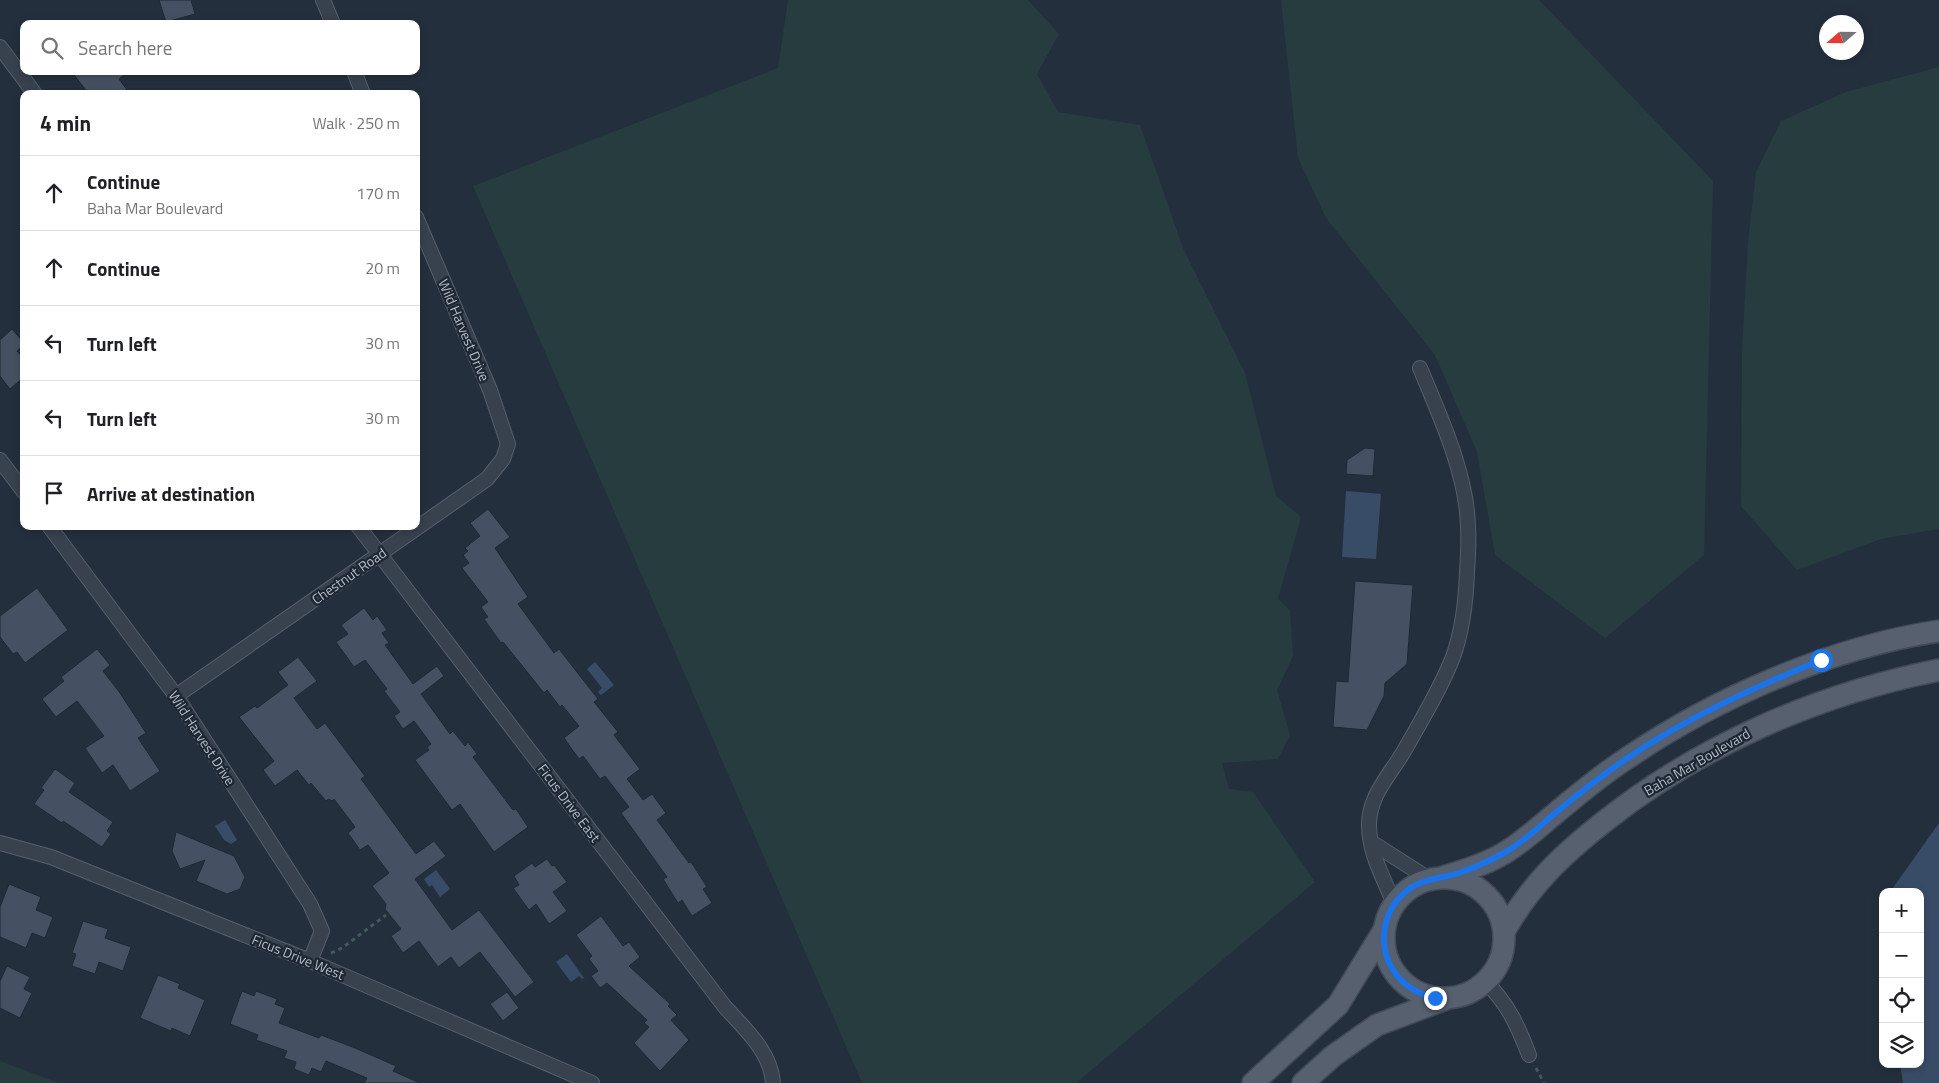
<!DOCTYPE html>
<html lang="en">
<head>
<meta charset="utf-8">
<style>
	:root { --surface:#fff; --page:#f2f2f2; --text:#202124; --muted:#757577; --line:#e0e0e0 }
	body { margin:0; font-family:"Titillium Web",sans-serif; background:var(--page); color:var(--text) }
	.controls { position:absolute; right:15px; bottom:15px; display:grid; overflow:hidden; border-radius:10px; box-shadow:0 2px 8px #0003 }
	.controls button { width:45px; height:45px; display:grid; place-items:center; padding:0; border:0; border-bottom:1px solid var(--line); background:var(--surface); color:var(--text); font:25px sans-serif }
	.compass { position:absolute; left:1819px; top:15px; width:45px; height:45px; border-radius:50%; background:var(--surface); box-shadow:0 2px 8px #0003; rotate:250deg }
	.stop { position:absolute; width:15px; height:15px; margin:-11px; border:4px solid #1a73e8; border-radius:50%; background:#fff }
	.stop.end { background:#1a73e8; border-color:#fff; box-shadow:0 1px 5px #0008 }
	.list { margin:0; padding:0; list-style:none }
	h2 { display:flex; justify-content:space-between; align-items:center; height:65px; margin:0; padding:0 20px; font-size:21px }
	h2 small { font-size:16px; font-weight:400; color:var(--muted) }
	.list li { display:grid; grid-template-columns:32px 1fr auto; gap:15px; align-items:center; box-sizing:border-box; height:75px; padding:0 20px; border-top:1px solid var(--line) }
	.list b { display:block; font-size:19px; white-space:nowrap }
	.list p { margin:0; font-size:16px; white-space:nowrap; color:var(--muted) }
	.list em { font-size:16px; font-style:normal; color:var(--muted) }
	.icon { flex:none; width:28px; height:28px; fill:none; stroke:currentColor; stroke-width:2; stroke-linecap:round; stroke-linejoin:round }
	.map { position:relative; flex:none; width:1939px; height:1083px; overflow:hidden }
	.search { position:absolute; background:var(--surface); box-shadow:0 2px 8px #0003; left:20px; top:20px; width:400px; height:55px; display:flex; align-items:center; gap:12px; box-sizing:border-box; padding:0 18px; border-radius:10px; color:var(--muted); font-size:19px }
	.panel { position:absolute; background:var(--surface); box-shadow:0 2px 8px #0003; left:20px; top:90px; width:400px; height:440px; border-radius:10px }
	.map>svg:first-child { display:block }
	.green { fill:#263c3f }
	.water { fill:#394c67 }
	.building { fill:#455162; stroke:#1f2835 }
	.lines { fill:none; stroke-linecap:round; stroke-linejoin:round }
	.street-casing { stroke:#565f6c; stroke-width:16 }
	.primary-casing { stroke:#414a57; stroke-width:24 }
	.path { stroke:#44595c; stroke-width:3; stroke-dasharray:4 4; stroke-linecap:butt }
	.street { stroke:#38414e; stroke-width:14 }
	.primary { stroke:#56606e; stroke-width:21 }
	.route { stroke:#1a73e8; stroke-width:6 }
	.labels { text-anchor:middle; stroke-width:4.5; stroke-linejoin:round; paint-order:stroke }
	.street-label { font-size:14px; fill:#b4bcc9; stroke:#1d2633 }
</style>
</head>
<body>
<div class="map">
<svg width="1939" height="1083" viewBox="0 0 1939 1083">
	<rect width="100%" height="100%" fill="#242f3e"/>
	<path class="green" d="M 788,0 L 1028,0 L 1059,34 L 1037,74 L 1058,112 L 1140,125 L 1183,248 L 1245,373 L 1276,496 L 1301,517 L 1278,599 L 1290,610 L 1293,656 L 1277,690 L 1290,735 L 1278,759 L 1222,763 L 1229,789 L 1253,792 L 1315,882 L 1076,1083 L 862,1083 L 473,186 L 778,68 Z
		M 1281,0 L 1539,0 L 1713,181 L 1704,555 L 1605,638 L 1495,555 L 1477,452 L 1435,355 L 1326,218 L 1298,158 Z
		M 1939,67 L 1939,529 L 1881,539 L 1797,570 L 1741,506 L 1742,350 L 1748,242 L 1756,172 L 1781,121 L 1846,92 Z
		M 0,1061 L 59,1083 L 0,1083 Z"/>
	<path class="water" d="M 1346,491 L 1381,494 L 1376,559 L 1342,557 Z
		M 595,662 L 614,685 L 601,695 L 598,692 L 602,688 L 587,669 Z
		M 225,820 L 237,840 L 231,844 L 224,840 L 215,826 Z
		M 1939,823 L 1939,1083 L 1903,1083 L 1900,1064 L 1920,1064 L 1920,892 L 1890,892 Z
		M 436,870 L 450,889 L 440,897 L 432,885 L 429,887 L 424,879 Z
		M 567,954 L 584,978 L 582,979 L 579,976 L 571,982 L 556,962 Z"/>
	<path class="building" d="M 159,0 L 191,0 L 195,14 L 166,22 Z
		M 71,71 L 129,71 L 119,79 L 130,94 L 89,94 Z
		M 12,329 L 24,343 L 24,345 L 17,351 L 24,359 L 24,377 L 10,389 L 0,376 L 0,340 Z
		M 1365,448 L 1375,449 L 1373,476 L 1346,474 L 1347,460 Z
		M 488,509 L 510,537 L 495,548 L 528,597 L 518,604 L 554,653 L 559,649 L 598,699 L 594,702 L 618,732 L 614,735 L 640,769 L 627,779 L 643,800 L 652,794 L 666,813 L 657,820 L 689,863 L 691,862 L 707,887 L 703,889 L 712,903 L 692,916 L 682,900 L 678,903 L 663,879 L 667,877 L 621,813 L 629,807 L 605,776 L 600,779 L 583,756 L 579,759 L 564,738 L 579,726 L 562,705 L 560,707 L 547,690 L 544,693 L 503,642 L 501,643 L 484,619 L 488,617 L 481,607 L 488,602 L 462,568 L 469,563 L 463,555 L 468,551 L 465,548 L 480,536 L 470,523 Z
		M 1355,581 L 1413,585 L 1407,664 L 1385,683 L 1384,696 L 1367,730 L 1333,727 L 1336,681 L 1348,682 Z
		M 37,588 L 68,630 L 25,663 L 17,652 L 13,654 L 0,637 L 0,616 Z
		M 364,608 L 373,620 L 377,616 L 387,630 L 382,633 L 389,643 L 385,645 L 413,684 L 437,666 L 444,676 L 421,694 L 450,734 L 453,731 L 465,746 L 468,742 L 477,754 L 473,757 L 513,810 L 516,809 L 528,827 L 494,852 L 460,804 L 452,810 L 415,760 L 429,750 L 427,747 L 431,744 L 414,721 L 403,729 L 394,716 L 400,712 L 384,691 L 387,689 L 365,660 L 354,667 L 336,642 L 348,634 L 341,625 Z
		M 97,649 L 110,665 L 103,671 L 120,693 L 146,733 L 138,738 L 160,771 L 130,791 L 113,765 L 102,773 L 85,748 L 104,736 L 77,701 L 56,717 L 42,699 L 64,681 L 61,677 Z
		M 298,657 L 317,681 L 294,698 L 317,729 L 325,723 L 365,776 L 361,779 L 416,854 L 434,841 L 446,856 L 415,879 L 452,930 L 479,910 L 534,982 L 515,997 L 480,952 L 459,968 L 451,957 L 438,967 L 419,941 L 403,953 L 391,936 L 401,929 L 385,909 L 386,904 L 372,886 L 389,873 L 368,845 L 360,850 L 348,833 L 355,827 L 334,799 L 332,801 L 329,799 L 326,801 L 311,783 L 309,785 L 297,770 L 275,786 L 263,770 L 274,761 L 239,717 L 255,706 L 257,708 L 288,685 L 278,672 Z
		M 55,769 L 75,783 L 69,792 L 113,822 L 107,831 L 111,834 L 102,847 L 63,821 L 62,823 L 34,804 L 44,790 L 41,788 Z
		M 176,832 L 234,856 L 245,877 L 240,889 L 227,894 L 196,881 L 205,860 L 180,869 L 172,851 Z
		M 547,859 L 552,866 L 554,865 L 567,882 L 553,892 L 567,911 L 549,924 L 536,904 L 529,910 L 513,888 L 519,885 L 514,876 L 532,863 L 535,867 Z
		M 9,884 L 41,897 L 36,910 L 53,917 L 45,938 L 32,933 L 26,948 L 0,937 L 0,907 Z
		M 601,916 L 623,946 L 629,942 L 640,957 L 629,966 L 670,1004 L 668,1006 L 677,1015 L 671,1020 L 689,1040 L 660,1071 L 634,1043 L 649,1027 L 644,1023 L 647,1020 L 607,983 L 600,988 L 591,976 L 598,971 L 589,959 L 592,956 L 576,935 Z
		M 83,921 L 108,929 L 105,938 L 131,947 L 123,971 L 99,962 L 95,974 L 72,966 L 76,954 L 72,953 Z
		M 7,966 L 30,977 L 24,989 L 32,993 L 20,1018 L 0,1008 L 0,981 Z
		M 158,975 L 180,984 L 178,988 L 205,1000 L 190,1036 L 172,1028 L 171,1031 L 140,1018 Z
		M 242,991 L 254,996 L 256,991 L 277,999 L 275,1004 L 285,1008 L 279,1023 L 319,1038 L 321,1035 L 355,1048 L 396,1066 L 393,1071 L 420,1083 L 364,1083 L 367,1078 L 326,1061 L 321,1072 L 312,1068 L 309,1075 L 294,1069 L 296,1062 L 284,1058 L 287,1051 L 256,1040 L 258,1035 L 230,1024 Z
		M 507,992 L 519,1008 L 503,1021 L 490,1004 Z"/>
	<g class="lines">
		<defs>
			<path id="street" d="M 323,0 L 333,24
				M 0,47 L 35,94
				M 354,71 L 363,94
				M 0,460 L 24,492
				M 49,526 L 176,696 L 310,904 L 322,931 L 310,961
				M 358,526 L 725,1007 C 745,1029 771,1052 773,1083
				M 176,696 L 487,479 L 503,459 L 508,444 L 490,390 L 416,217
				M 1371,842 L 1429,879
				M 0,843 L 51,857 L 235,931 L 310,961 L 592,1083
				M 1394,904 C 1384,878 1369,854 1369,825 C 1369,795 1390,775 1404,751 C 1421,721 1440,690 1453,657 C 1463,629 1466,601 1467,572 C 1468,557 1469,542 1468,527 C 1467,474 1440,416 1420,368
				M 1485,981 C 1508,1004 1518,1026 1529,1055"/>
			<path id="primary" d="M 1443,877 C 1464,871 1487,864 1506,852 C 1524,841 1540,826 1557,812 C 1579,794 1601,775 1626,759 C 1715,698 1832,647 1939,631
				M1384 938a60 60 0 1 1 120 0a60 60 0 1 1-120 0Z
				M 1504,932 C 1530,885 1563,854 1605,821 C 1701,745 1818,694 1939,670
				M 1253,1083 L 1338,1005 L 1384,930
				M 1303,1083 L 1333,1056 L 1377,1025 L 1446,999"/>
		</defs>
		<use href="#street" class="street-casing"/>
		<use href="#primary" class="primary-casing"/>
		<path class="path" d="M 331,953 L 342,948 L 386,915
			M 1536,1068 L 1544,1083"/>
		<use href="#street" class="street"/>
		<use href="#primary" class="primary"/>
	</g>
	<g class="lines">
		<path class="route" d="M 1435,998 C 1427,996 1418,993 1411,988 C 1378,967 1375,920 1403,894 C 1418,879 1439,879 1459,873 C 1474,868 1489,861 1504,853 C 1522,843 1538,828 1554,814 C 1577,795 1601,776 1626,759 C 1686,718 1753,688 1821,660"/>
	</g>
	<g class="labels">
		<g class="street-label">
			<text transform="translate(464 330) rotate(67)" y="5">Wild Harvest Drive</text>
			<text transform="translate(349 576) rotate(-35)" y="5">Chestnut Road</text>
			<text transform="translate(202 738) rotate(57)" y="5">Wild Harvest Drive</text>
			<text transform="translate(1697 762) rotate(-30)" y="5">Baha Mar Boulevard</text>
			<text transform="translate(569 803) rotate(53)" y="5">Ficus Drive East</text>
			<text transform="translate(298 957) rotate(22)" y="5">Ficus Drive West</text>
		</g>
	</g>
</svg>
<div class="controls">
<button>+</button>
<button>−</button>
<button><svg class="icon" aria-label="locate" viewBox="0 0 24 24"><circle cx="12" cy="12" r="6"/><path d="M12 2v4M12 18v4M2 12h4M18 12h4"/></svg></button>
<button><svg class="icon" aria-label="layers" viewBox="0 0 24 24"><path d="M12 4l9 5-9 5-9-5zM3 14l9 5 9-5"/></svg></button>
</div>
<svg class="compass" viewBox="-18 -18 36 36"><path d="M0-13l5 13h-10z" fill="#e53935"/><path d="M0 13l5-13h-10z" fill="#757577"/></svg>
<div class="stop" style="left:1821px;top:660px"></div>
<div class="stop end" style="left:1435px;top:998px"></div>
<div class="search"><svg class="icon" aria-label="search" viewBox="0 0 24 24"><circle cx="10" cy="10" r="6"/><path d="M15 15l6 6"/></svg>Search here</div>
<section class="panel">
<h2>4 min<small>Walk · 250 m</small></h2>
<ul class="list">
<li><svg class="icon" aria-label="ahead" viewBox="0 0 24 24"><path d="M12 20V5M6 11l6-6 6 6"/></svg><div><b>Continue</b><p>Baha Mar Boulevard</p></div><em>170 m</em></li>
<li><svg class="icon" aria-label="ahead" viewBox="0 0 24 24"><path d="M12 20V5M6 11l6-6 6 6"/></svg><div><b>Continue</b></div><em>20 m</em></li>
<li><svg class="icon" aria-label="left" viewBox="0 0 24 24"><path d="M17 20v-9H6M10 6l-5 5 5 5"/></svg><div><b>Turn left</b></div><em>30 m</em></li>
<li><svg class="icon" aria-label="left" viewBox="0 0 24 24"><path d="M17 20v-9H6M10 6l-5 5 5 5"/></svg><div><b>Turn left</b></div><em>30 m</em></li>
<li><svg class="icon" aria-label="arrive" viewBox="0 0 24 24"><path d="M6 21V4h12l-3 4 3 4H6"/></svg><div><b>Arrive at destination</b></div></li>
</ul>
</section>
</div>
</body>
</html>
